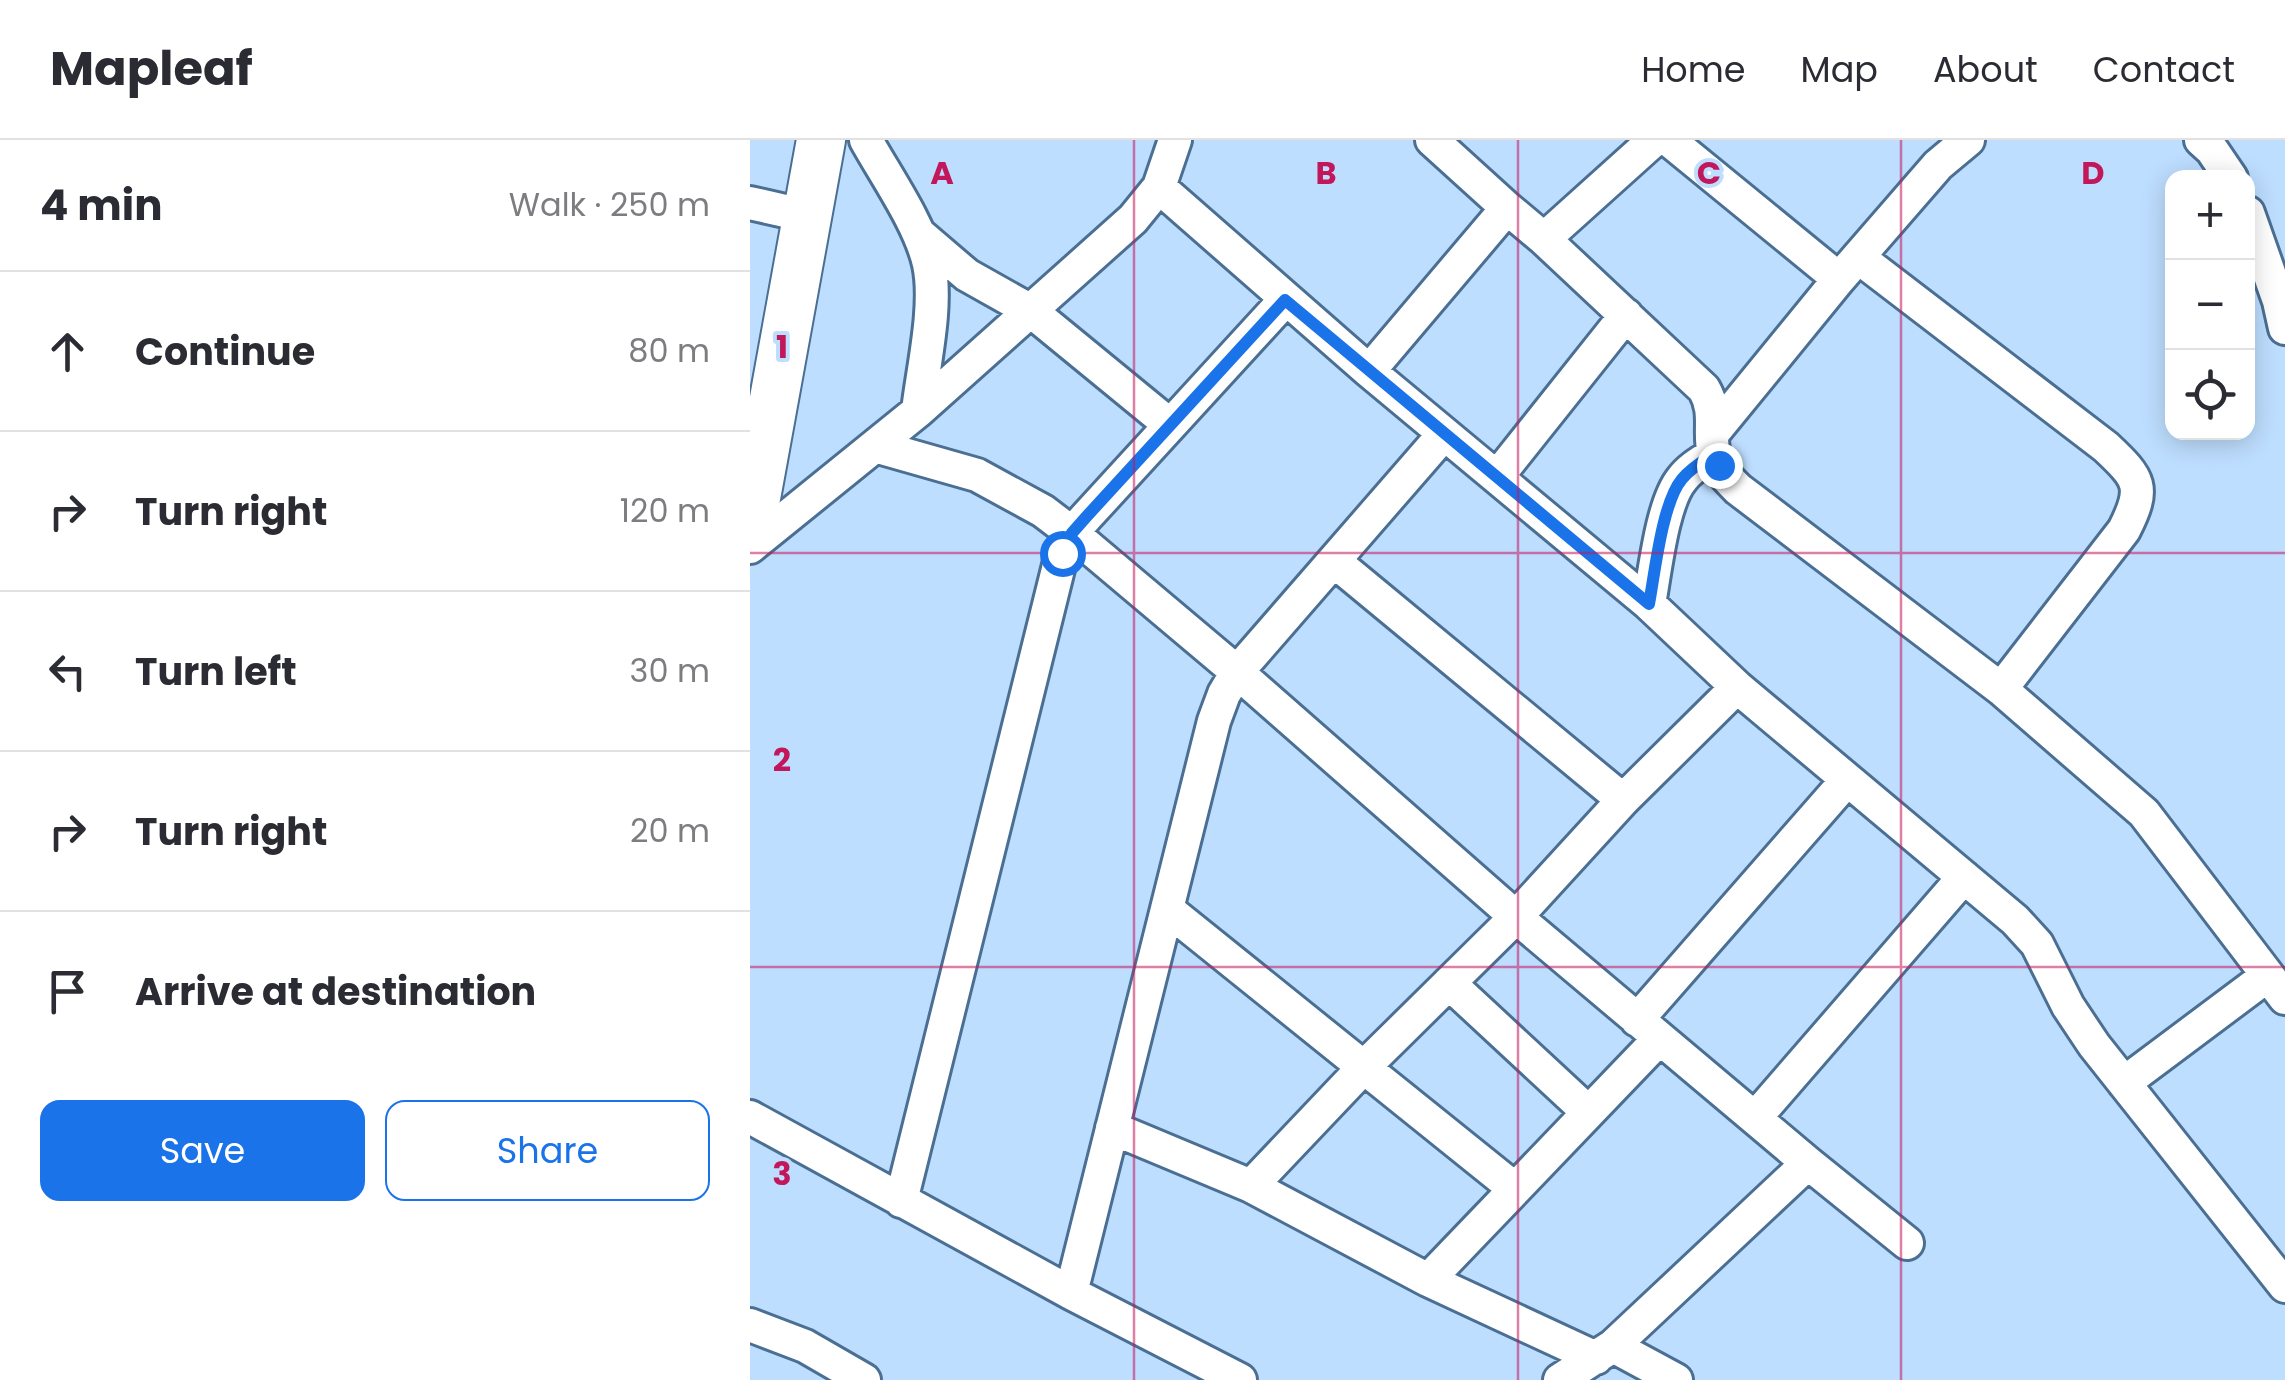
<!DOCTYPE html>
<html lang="en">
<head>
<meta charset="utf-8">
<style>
	:root { --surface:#fff; --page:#f7f7f7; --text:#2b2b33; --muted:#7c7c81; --line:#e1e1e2; --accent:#1a73e8 }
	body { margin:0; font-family:Poppins,sans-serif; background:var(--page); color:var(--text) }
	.controls { position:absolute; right:30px; top:30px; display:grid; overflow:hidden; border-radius:20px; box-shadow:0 5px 25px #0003 }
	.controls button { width:90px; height:90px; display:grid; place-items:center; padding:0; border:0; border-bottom:2px solid var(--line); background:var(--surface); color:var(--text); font:50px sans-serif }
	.stop { position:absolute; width:30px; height:30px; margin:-22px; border:8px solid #1a73e8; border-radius:50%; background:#fff }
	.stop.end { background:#1a73e8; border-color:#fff; box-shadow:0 2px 10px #0008 }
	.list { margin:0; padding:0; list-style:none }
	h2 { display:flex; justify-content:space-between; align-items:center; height:130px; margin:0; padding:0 40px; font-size:42px }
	h2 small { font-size:32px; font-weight:400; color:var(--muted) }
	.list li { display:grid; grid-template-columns:65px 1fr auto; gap:30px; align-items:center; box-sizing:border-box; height:160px; padding:0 40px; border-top:2px solid var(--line) }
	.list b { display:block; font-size:38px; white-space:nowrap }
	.list em { font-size:32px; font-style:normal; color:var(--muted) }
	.actions { display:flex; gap:20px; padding:30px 40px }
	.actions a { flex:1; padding:22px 0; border:2px solid var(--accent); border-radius:20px; text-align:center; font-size:35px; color:var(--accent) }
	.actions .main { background:var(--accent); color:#fff }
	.icon { flex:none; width:55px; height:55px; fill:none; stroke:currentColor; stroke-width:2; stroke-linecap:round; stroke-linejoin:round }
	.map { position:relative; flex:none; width:1535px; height:1240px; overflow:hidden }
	header { display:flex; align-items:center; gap:60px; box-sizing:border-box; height:140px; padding:0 50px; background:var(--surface); border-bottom:2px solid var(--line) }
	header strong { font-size:48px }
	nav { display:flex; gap:55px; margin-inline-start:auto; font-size:35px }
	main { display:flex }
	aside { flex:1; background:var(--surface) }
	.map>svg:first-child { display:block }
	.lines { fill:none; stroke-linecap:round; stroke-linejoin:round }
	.minor-casing { stroke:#4a6f93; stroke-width:38 }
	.secondary-casing { stroke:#4a6f93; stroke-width:52 }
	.minor { stroke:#fff; stroke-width:32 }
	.secondary { stroke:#fff; stroke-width:48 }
	.route { stroke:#1a73e8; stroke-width:12 }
	.grid { fill:none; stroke:#c2185b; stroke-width:2.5; stroke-opacity:0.55 }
	.grid-label { font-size:32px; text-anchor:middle; font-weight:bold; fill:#c2185b; stroke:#bedeff; stroke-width:8; stroke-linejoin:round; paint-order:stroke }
</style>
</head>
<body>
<header>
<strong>Mapleaf</strong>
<nav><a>Home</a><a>Map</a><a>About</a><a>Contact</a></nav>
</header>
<main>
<aside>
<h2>4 min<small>Walk · 250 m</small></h2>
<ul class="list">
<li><svg class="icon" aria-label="ahead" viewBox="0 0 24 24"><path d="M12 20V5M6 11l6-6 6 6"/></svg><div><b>Continue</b></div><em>80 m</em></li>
<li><svg class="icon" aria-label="right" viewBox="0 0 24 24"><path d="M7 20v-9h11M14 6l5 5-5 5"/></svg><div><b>Turn right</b></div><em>120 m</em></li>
<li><svg class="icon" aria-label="left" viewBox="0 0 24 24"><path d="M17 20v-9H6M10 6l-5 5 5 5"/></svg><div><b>Turn left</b></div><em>30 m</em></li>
<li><svg class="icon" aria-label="right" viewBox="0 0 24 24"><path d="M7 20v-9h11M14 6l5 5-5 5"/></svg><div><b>Turn right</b></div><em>20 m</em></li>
<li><svg class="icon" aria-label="arrive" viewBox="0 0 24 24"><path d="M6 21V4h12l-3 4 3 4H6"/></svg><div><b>Arrive at destination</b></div></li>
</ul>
<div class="actions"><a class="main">Save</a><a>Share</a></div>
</aside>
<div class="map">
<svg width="1535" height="1240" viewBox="0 0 1535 1240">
	<rect width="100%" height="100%" fill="#bedeff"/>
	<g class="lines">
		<defs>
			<path id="minor" d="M 116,0 C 136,36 170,84 179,124 C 188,166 173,228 168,271
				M 682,0 L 757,68
				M 904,0 L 794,99 L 757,68 L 619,231 L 899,464 L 987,547 L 1265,780 L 1287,804 L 1318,866 L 1344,905 L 1535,1146
				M 919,0 L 1089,139 L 1188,25 L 1218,0
				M 1451,0 L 1462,10 L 1481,38
				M 409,47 L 619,231
				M 0,63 L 57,76
				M 1498,73 L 1529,161 L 1535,188
				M 169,94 L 217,135 L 281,171 L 420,285
				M 794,99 L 954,249 C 968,273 958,291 964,315 C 968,329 978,339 988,349 L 1251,549 L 1394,673 L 1535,858
				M 1108,117 L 1356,307 C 1390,339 1396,347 1374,390 L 1251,549
				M 964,292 L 1089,139
				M 125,306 L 227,335 L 293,371 L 322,393 L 487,532 L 766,777 L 1058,1023 L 1157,1103
				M 747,337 L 876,175
				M 0,407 L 168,271 L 383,79 L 409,47 L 425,0
				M 584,421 L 873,660
				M 899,464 C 905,432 912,363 932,339 C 940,328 953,321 964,314
				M 417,769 L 765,1049
				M 699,843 L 838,972
				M 887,880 L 1097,640
				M 1374,943 L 1517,836
				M 0,977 L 321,1153 L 490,1240
				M 1005,978 L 1214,737
				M 362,988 L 501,1046 L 678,1140 L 846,1218
				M 501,1046 L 614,927 L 766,777 L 873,660 L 987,547
				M 151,1061 L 312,413 L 322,393 L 337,376 L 535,160
				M 678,1140 L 909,899
				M 321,1153 L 464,581 L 474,554 L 487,532 L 694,294
				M 0,1185 L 55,1206 L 114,1240
				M 863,1206 L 1058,1023
				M 810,1240 L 863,1206 L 926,1240"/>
			<path id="secondary" d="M 0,391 L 71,0"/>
		</defs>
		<use href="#minor" class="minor-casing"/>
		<use href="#secondary" class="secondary-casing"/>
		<use href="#minor" class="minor"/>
		<use href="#secondary" class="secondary"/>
	</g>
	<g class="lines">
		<path class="route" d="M 312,413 L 322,393 L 337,376 L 535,160 L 899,464 C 905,432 912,363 932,339 C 941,328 953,321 964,314 L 969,325"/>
	</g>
	<path class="grid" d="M 384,0 L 384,1240M 768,0 L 768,1240M 1151,0 L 1151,1240M 0,413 L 1535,413M 0,827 L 1535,827"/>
	<g class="grid-label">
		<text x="192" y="44">A</text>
		<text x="576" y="44">B</text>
		<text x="959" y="44">C</text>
		<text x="1343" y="44">D</text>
		<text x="32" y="218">1</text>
		<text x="32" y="631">2</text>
		<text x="32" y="1045">3</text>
	</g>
</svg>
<div class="controls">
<button>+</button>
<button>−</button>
<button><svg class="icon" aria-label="locate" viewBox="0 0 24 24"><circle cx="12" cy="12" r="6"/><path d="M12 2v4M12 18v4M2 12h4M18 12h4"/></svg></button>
</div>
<div class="stop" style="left:312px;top:413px"></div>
<div class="stop end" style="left:969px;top:325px"></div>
</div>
</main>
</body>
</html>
